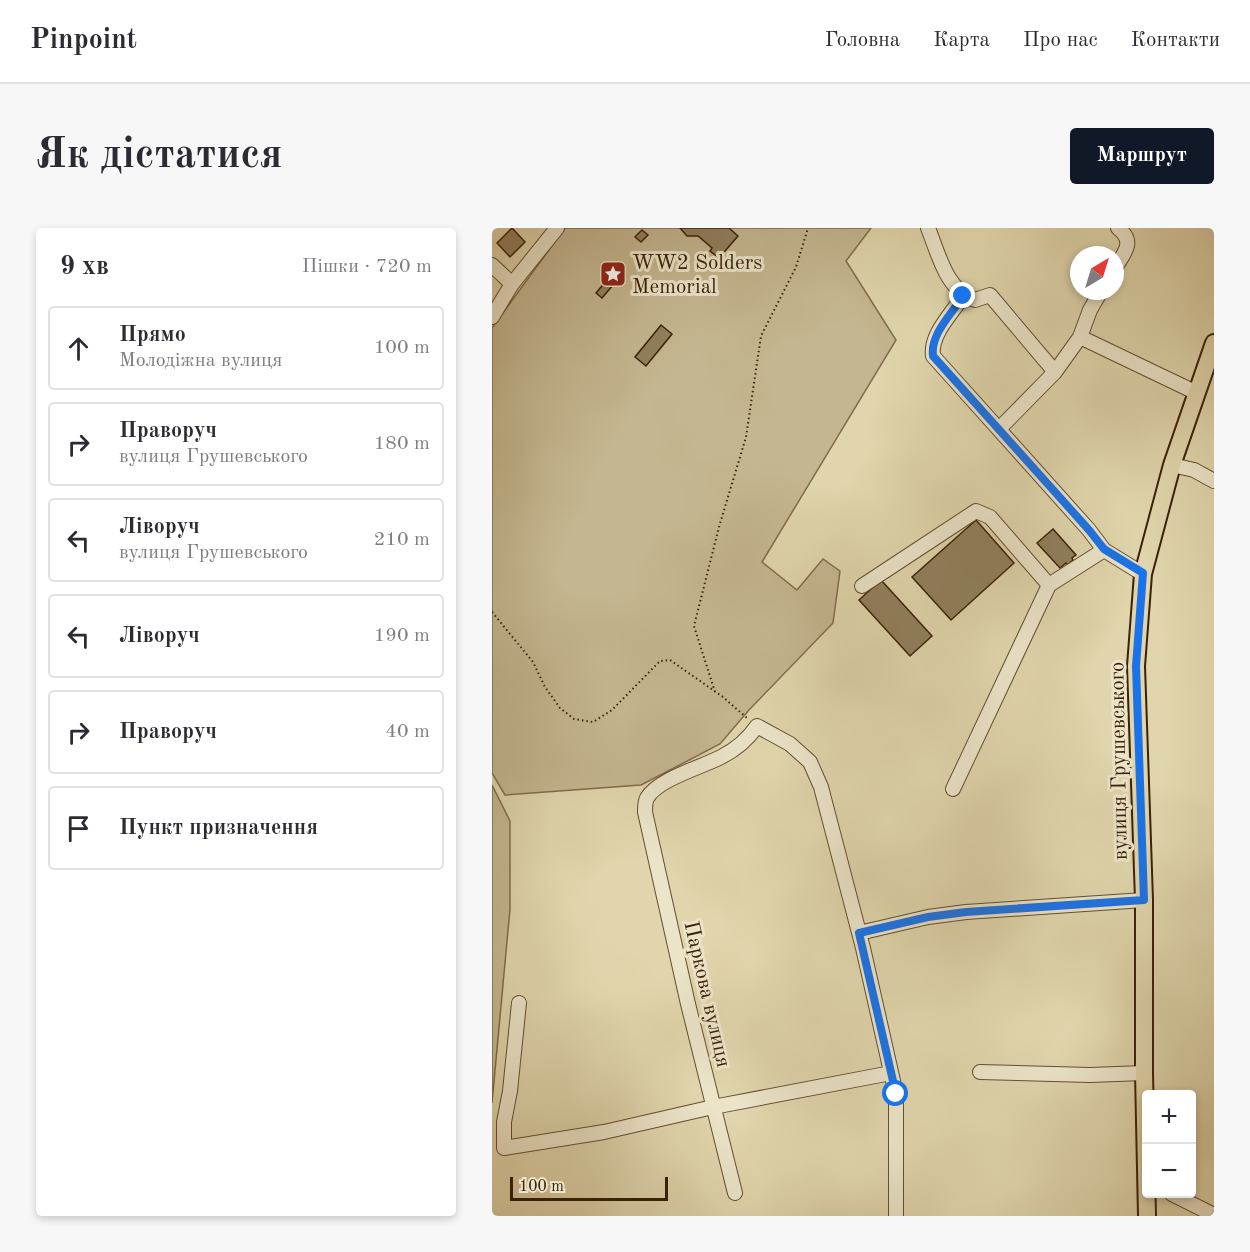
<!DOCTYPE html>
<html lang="uk">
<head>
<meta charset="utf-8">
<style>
	:root { --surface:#fff; --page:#f7f7f7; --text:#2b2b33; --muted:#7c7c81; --line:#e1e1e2; --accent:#111827 }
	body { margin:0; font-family:"Old Standard TT",serif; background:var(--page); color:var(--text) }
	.controls { position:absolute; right:18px; bottom:18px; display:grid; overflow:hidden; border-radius:6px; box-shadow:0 3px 9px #0003 }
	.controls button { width:54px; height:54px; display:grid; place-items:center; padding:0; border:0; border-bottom:2px solid var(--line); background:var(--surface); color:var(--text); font:30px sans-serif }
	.compass { position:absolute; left:578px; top:18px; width:54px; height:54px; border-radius:50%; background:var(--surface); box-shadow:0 3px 9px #0003; rotate:38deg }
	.scale { position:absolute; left:18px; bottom:15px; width:158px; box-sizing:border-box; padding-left:6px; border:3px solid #3b2108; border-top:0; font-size:16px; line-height:21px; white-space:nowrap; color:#3b2108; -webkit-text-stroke:4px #ebe4c9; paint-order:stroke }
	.stop { position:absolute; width:18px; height:18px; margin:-14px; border:4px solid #1a73e8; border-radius:50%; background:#fff }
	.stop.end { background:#1a73e8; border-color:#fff; box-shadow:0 2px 6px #0008 }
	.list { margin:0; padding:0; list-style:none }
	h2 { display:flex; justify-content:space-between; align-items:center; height:78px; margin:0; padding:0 24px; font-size:26px }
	h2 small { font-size:20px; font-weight:400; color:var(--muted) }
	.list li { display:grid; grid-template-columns:39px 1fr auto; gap:18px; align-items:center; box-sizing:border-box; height:84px; margin:0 12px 12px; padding:0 12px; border:2px solid var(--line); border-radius:6px }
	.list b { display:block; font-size:22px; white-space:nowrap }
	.list p { margin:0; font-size:20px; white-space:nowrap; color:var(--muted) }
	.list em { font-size:20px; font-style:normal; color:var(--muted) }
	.icon { flex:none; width:33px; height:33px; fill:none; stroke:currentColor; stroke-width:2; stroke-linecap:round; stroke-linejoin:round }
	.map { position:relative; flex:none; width:722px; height:988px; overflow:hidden; border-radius:6px }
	header { display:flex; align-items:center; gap:36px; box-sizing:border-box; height:84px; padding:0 30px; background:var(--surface); border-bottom:2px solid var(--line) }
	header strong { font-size:28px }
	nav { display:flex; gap:33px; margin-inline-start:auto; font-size:21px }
	.intro { display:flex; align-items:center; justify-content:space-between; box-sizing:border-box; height:144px; padding:0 36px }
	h1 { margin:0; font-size:42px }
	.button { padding:15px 27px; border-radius:6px; background:var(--accent); color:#fff; font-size:21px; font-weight:700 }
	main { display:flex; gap:36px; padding:0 36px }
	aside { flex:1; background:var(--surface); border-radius:6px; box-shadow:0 3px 9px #0003 }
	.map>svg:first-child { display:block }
	.green { fill:#c4b690; stroke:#806c4c; stroke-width:1.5 }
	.building { fill:#917f5d; stroke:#3b2108; stroke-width:1.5 }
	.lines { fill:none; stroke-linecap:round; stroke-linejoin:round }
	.minor-casing { stroke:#644e31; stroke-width:16 }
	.major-casing { stroke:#3b2108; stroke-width:20 }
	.path { stroke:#3b2108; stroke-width:2; stroke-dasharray:1.5 3; stroke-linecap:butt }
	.minor { stroke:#ebe4c9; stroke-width:14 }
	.major { stroke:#e0d5ac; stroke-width:16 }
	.route { stroke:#1a73e8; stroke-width:8 }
	.labels { text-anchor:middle; stroke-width:6; stroke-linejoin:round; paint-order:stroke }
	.poi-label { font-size:21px; fill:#3b2108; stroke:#ebe4c9; text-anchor:start }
	.street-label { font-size:21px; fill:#3b2108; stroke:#ebe4c9 }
</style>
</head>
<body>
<header>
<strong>Pinpoint</strong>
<nav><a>Головна</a><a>Карта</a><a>Про нас</a><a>Контакти</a></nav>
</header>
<div class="intro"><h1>Як дістатися</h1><a class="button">Маршрут</a></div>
<main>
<aside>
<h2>9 хв<small>Пішки · 720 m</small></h2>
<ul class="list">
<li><svg class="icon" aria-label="ahead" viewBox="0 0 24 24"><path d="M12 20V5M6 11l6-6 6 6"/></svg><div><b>Прямо</b><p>Молодіжна вулиця</p></div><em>100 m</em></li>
<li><svg class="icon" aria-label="right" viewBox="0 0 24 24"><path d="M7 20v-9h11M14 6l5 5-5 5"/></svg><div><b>Праворуч</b><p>вулиця Грушевського</p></div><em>180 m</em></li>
<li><svg class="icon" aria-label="left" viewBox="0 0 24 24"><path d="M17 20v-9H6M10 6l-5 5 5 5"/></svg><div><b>Ліворуч</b><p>вулиця Грушевського</p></div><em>210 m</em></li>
<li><svg class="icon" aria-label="left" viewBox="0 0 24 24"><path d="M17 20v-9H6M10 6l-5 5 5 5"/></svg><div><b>Ліворуч</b></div><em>190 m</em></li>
<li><svg class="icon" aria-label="right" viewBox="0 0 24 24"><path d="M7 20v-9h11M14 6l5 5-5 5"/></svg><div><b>Праворуч</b></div><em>40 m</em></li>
<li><svg class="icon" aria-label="arrive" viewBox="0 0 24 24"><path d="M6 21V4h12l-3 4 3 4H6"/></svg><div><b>Пункт призначення</b></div></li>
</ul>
</aside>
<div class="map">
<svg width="722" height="988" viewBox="0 0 722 988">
	<rect width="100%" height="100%" fill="#e0d5ac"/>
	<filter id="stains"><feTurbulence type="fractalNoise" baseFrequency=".00333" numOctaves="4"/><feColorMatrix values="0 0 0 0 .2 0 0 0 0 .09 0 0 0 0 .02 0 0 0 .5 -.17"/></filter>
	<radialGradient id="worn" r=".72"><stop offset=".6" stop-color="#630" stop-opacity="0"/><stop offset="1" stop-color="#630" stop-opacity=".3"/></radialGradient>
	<path class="green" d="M 73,0 L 379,0 L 354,33 L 404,112 L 270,334 L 305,362 L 331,331 L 348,343 L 341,395 L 257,482 L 228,516 L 149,557 L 13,567 L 0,545 L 0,100 Z
		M 0,557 L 18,593 L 18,681 L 0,875 Z"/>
	<path class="building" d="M 20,0 L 33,14 L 18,29 L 5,15 Z
		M 188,0 L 237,0 L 246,8 L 227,30 L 218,23 L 220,20 L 206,8 L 195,8 Z
		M 150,2 L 156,7 L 149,14 L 143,9 Z
		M 115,52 L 121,57 L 110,70 L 104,65 Z
		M 169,97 L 180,106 L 154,138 L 143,129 Z
		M 484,292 L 522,335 L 459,392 L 420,349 Z
		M 561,301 L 584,327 L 580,330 L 581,332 L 576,337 L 574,335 L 568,340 L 545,315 Z
		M 389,352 L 440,408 L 418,428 L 367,372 Z"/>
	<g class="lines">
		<defs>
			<path id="minor" d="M 436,0 C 447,27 454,62 483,72 L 498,67 L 563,144
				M 0,37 L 20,56
				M 623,40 C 632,25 644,14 626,0
				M 471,68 C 460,86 438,106 441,128 L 597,302 L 612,322 L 651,346
				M 0,89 L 20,56 L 65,0
				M 588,109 L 705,165
				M 507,201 L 563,144 L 588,109 L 598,82 L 609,63
				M 680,237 L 702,242 L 722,253
				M 370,358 L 484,283 L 498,289 L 557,357 L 612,322
				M 461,561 L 557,357
				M 367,705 L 436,689 L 474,684 L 652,672
				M 27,775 L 18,863 L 12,894 L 12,920 L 112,904 L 221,879 L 399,845
				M 488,844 L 598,847 L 652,845
				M 243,965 L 196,776 L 153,584 C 153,579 153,574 155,570 C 166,551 210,539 229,529 C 243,522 256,511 265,498 L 298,516 L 318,534 L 329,559 L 371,720 L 404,866 L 404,988
				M 680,966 L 722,987"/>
			<path id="major" d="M 655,988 L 652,845 L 652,672 L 644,438 L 651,346 L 680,237 L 722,115"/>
		</defs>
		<use href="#minor" class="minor-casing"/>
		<use href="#major" class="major-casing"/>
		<path class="path" d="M 0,384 L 41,434 L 53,459 L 68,480 L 82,491 L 101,494 L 120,482 L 168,433 L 178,432 L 231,469 L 256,491
			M 223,464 L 202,398 L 227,299 L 254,209 L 269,108 L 304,39 L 316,0"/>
		<use href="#minor" class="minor"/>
		<use href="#major" class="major"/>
	</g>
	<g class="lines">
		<path class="route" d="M 404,866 L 367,705 L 436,689 L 474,684 L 652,672 L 644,438 L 651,345 L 612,321 L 597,302 L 441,128 C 438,106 460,86 471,68"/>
	</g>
	<defs>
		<symbol id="sight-square" viewBox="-11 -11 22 22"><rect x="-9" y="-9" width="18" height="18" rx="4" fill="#8f2418" stroke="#ebe4c9"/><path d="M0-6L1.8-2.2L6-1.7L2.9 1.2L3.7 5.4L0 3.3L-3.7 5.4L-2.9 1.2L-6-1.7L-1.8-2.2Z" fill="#fff"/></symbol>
	</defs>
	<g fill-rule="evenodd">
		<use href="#sight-square" x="106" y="31" width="30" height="30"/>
	</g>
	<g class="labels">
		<g class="poi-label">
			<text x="140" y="41">WW2 Solders<tspan x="140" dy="24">Memorial</tspan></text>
		</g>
		<g class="street-label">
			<text transform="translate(626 533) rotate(-91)" y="7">вулиця Грушевського</text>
			<text transform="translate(216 766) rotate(77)" y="7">Паркова вулиця</text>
		</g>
	</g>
	<rect width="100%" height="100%" filter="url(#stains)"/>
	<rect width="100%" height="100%" fill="url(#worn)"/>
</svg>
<div class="controls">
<button>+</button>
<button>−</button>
</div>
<svg class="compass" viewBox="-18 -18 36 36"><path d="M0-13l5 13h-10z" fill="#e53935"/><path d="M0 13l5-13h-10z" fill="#7c7c81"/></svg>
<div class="scale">100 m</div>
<div class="stop" style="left:404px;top:866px"></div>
<div class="stop end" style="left:471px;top:68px"></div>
</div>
</main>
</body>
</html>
